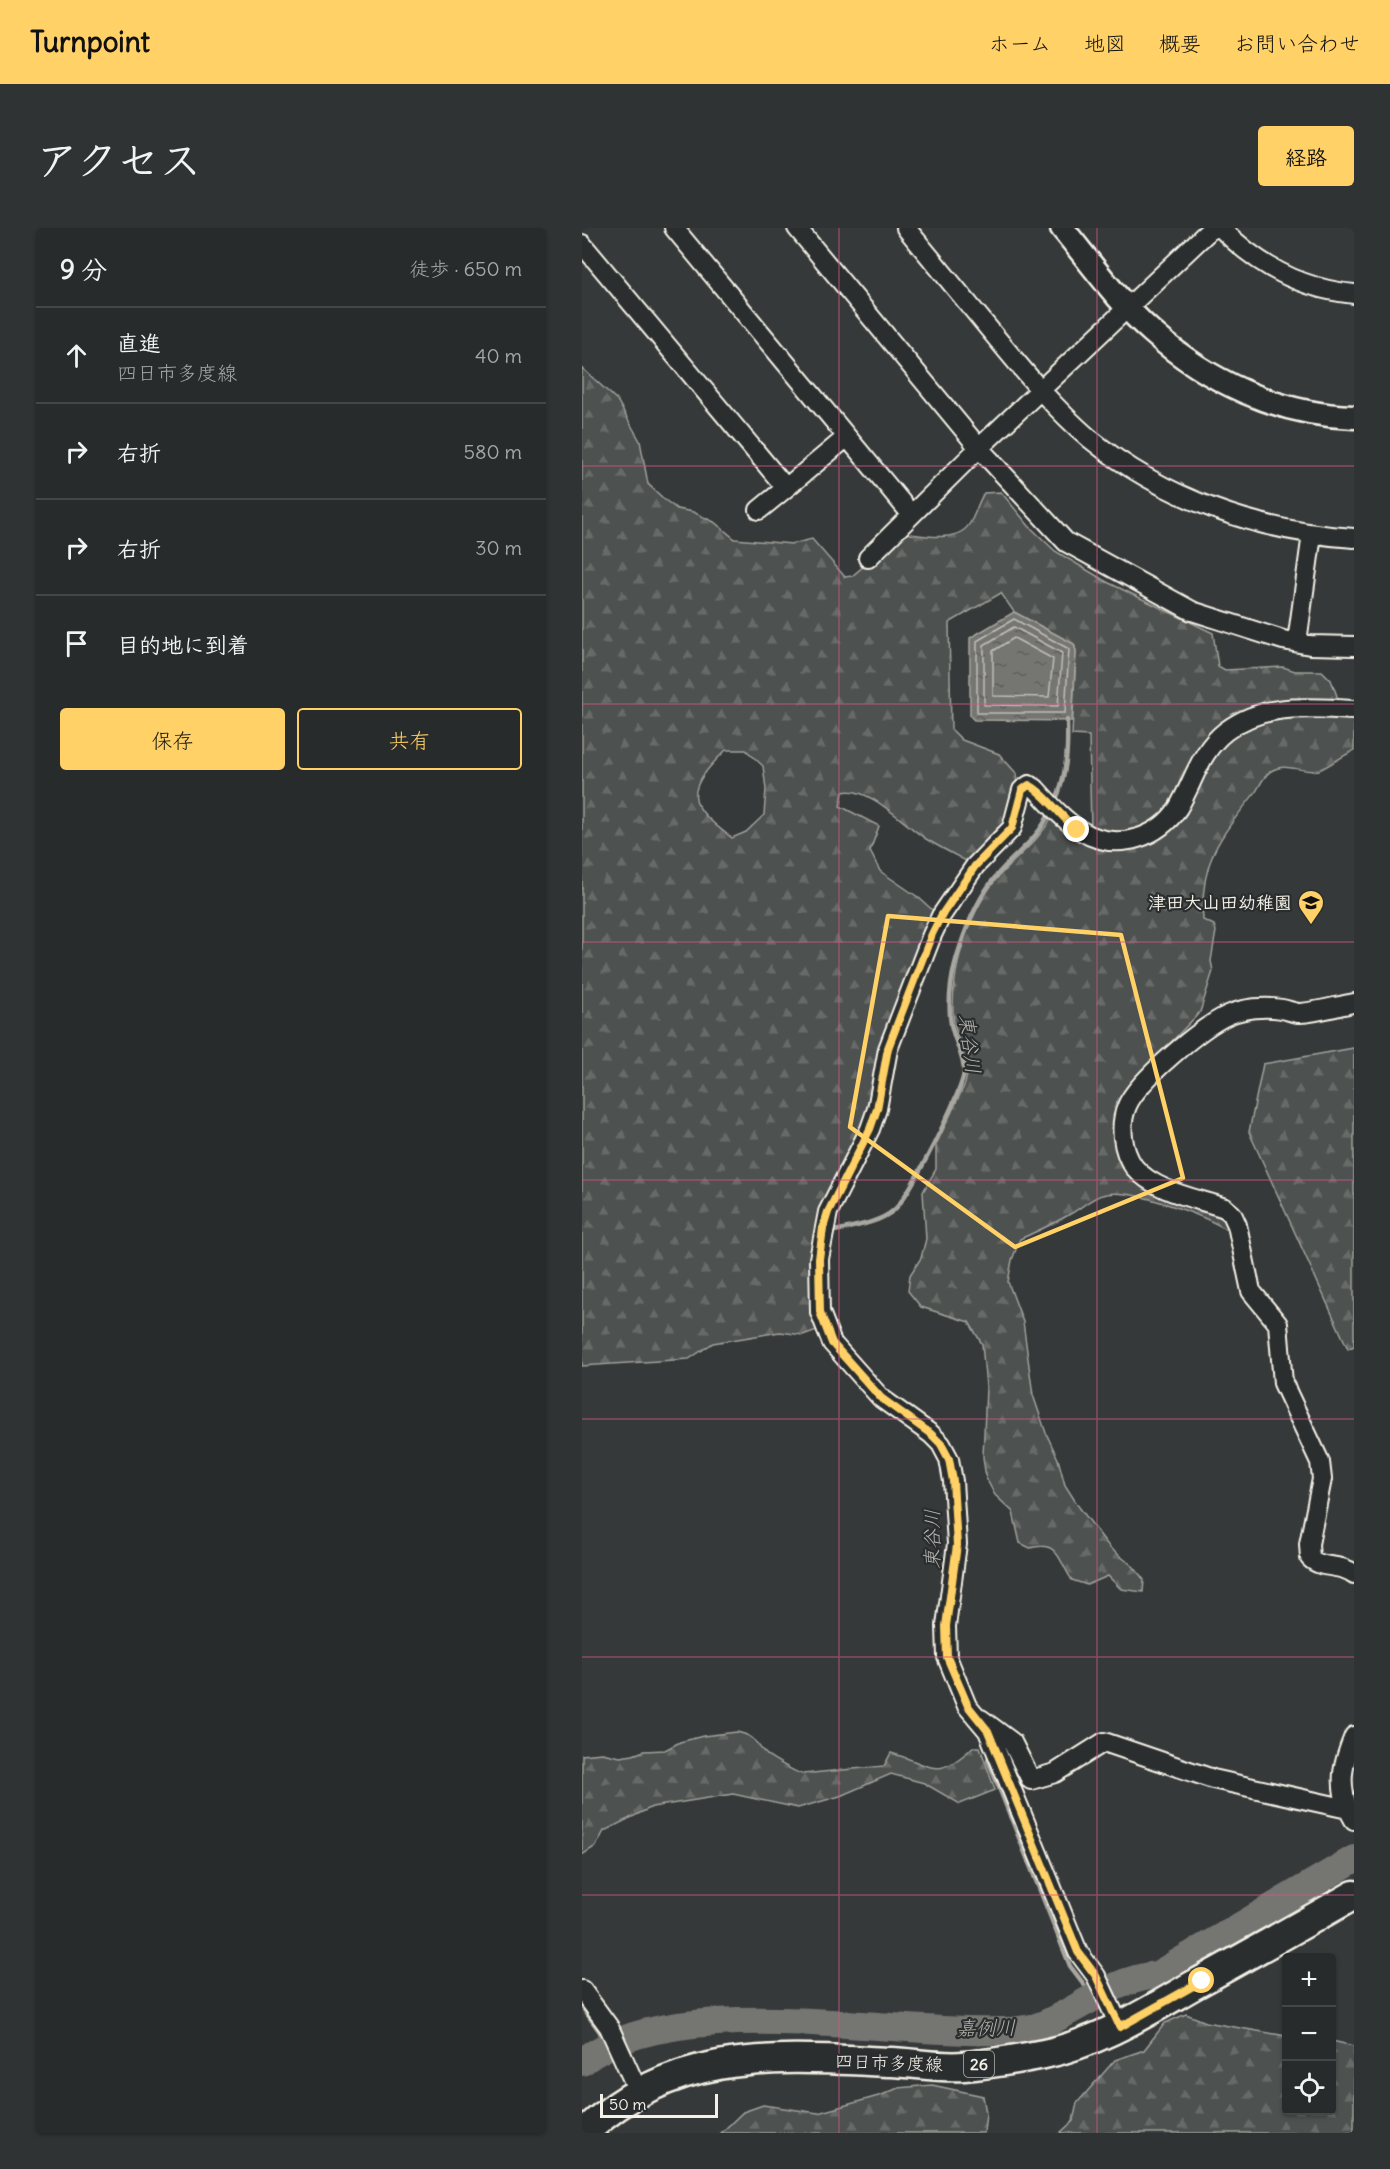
<!DOCTYPE html>
<html lang="ja">
<head>
<meta charset="utf-8">
<style>
	:root { --surface:#282b2b; --page:#303333; --text:#f1f3f6; --muted:#a5a7a9; --line:#444747; --accent:#ffd166 }
	body { margin:0; font-family:Delius,"Klee One",sans-serif; background:var(--page); color:var(--text) }
	.controls { position:absolute; right:18px; bottom:18px; display:grid; overflow:hidden; border-radius:6px; box-shadow:0 2px 4px #0004 }
	.controls button { width:54px; height:54px; display:grid; place-items:center; padding:0; border:0; border-bottom:2px solid var(--line); background:var(--surface); color:var(--text); font:30px sans-serif }
	.scale { position:absolute; left:18px; bottom:15px; width:118px; box-sizing:border-box; padding-left:6px; border:3px solid #f4f1e8; border-top:0; font-size:16px; line-height:21px; white-space:nowrap; color:#f4f1e8; -webkit-text-stroke:4px #2a2d2e; paint-order:stroke }
	.stop { position:absolute; width:18px; height:18px; margin:-14px; border:4px solid #ffd166; border-radius:50%; background:#fff }
	.stop.end { background:#ffd166; border-color:#fff; box-shadow:0 2px 6px #0008 }
	.list { margin:0; padding:0; list-style:none }
	h2 { display:flex; justify-content:space-between; align-items:center; height:78px; margin:0; padding:0 24px; font-size:26px }
	h2 small { font-size:20px; font-weight:400; color:var(--muted) }
	.list li { display:grid; grid-template-columns:39px 1fr auto; gap:18px; align-items:center; box-sizing:border-box; height:96px; padding:0 24px; border-top:2px solid var(--line) }
	.list b { display:block; font-size:22px; white-space:nowrap }
	.list p { margin:0; font-size:20px; white-space:nowrap; color:var(--muted) }
	.list em { font-size:20px; font-style:normal; color:var(--muted) }
	.actions { display:flex; gap:12px; padding:18px 24px }
	.actions a { flex:1; padding:14px 0; border:2px solid var(--accent); border-radius:6px; text-align:center; font-size:21px; color:var(--accent) }
	.actions .main { background:var(--accent); color:#111 }
	.icon { flex:none; width:33px; height:33px; fill:none; stroke:currentColor; stroke-width:2; stroke-linecap:round; stroke-linejoin:round }
	.map { position:relative; flex:none; width:772px; height:1905px; overflow:hidden; border-radius:6px }
	header { display:flex; align-items:center; gap:36px; box-sizing:border-box; height:84px; padding:0 30px; background:var(--accent); color:#111 }
	header strong { font-size:28px }
	nav { display:flex; gap:33px; margin-inline-start:auto; font-size:21px }
	.intro { display:flex; align-items:center; justify-content:space-between; box-sizing:border-box; height:144px; padding:0 36px }
	h1 { margin:0; font-size:42px }
	.button { padding:15px 27px; border-radius:6px; background:var(--accent); color:#111; font-size:21px; font-weight:700 }
	main { display:flex; gap:36px; padding:0 36px }
	aside { flex:1; background:var(--surface); border-radius:6px; box-shadow:0 2px 4px #0004 }
	.map>svg:first-child { display:block }
	.forest { fill:url(#forest-firs); stroke:#a1a19c; stroke-width:1.5; fill-rule:evenodd }
	.water { fill:url(#water-ripples); stroke:#a8a7a1; stroke-width:1.5 }
	.lines { fill:none; stroke-linecap:round; stroke-linejoin:round }
	.shore { stroke:#c1bfb9; stroke-width:1.5 }
	.stream { stroke:#a8a7a1; stroke-width:4.5 }
	.river { stroke:#757572; stroke-width:28 }
	.minor-casing { stroke:#f4f1e8; stroke-width:22 }
	.tertiary-casing { stroke:#f4f1e8; stroke-width:27 }
	.primary-casing { stroke:#f4f1e8; stroke-width:33 }
	.minor { stroke:#2a2d2e; stroke-width:18 }
	.tertiary { stroke:#2a2d2e; stroke-width:22 }
	.primary { stroke:#2a2d2e; stroke-width:28 }
	.route { stroke:#ffd166; stroke-width:8 }
	.marked { fill:none; stroke:#ffd166; stroke-width:4.5; stroke-linejoin:round }
	.grid { fill:none; stroke:#d15985; stroke-width:1.5; stroke-opacity:0.55 }
	.labels { text-anchor:middle; stroke-width:4.5; stroke-linejoin:round; paint-order:stroke }
	.shield { fill:#2a2d2e; stroke:#b7b6b0; stroke-width:1.5 }
	.shield-label { font-size:16px; font-weight:bold; fill:#f4f1e8 }
	.poi-label { font-size:18px; font-weight:bold; fill:#f4f1e8; stroke:#2a2d2e; text-anchor:end }
	.street-label { font-size:18px; fill:#f4f1e8; stroke:#2a2d2e }
	.water-label { font-size:20px; font-style:italic; fill:#b4b3ad; stroke:#2a2d2e }
</style>
</head>
<body>
<header>
<strong>Turnpoint</strong>
<nav><a>ホーム</a><a>地図</a><a>概要</a><a>お問い合わせ</a></nav>
</header>
<div class="intro"><h1>アクセス</h1><a class="button">経路</a></div>
<main>
<aside>
<h2>9 分<small>徒歩 · 650 m</small></h2>
<ul class="list">
<li><svg class="icon" aria-label="ahead" viewBox="0 0 24 24"><path d="M12 20V5M6 11l6-6 6 6"/></svg><div><b>直進</b><p>四日市多度線</p></div><em>40 m</em></li>
<li><svg class="icon" aria-label="right" viewBox="0 0 24 24"><path d="M7 20v-9h11M14 6l5 5-5 5"/></svg><div><b>右折</b></div><em>580 m</em></li>
<li><svg class="icon" aria-label="right" viewBox="0 0 24 24"><path d="M7 20v-9h11M14 6l5 5-5 5"/></svg><div><b>右折</b></div><em>30 m</em></li>
<li><svg class="icon" aria-label="arrive" viewBox="0 0 24 24"><path d="M6 21V4h12l-3 4 3 4H6"/></svg><div><b>目的地に到着</b></div></li>
</ul>
<div class="actions"><a class="main">保存</a><a>共有</a></div>
</aside>
<div class="map">
<svg width="772" height="1905" viewBox="0 0 772 1905">
	<defs>
		<pattern id="forest-firs" width="22" height="20" patternUnits="userSpaceOnUse" patternTransform="scale(1.5)"><rect width="22" height="20" fill="#4e514f"/><path d="M5 1l3.5 6h-7zM16 11l3.5 6h-7z" fill="#686a68"/></pattern>
		<pattern id="water-ripples" width="26" height="14" patternUnits="userSpaceOnUse" patternTransform="scale(1.5)"><rect width="26" height="14" fill="#757572"/><path d="M2 4q2-2 4 0t4 0M15 11q2-2 4 0t4 0" fill="none" stroke="#5f5e5c"/></pattern>
	</defs>
	<rect width="100%" height="100%" fill="#363939"/>
	<filter id="ink" filterUnits="userSpaceOnUse"><feTurbulence type="fractalNoise" baseFrequency=".0167" numOctaves="2"/><feDisplacementMap in="SourceGraphic" scale="12" xChannelSelector="R" yChannelSelector="G"/><feConvolveMatrix kernelMatrix="1 2 1 2 8 2 1 2 1" color-interpolation-filters="sRGB"/></filter>
	<g filter="url(#ink)">
		<path class="forest" d="M 0,140 L 35,172 L 58,213 L 66,256 L 83,272 L 95,281 L 111,284 L 132,294 L 153,311 L 210,316 L 230,311 L 263,349 L 270,348 L 321,305 C 340,307 376,316 388,295 C 394,285 396,274 402,265 L 419,264 L 447,298 L 473,323 L 525,354 L 631,405 L 636,438 L 643,442 L 701,439 L 713,443 L 740,443 L 749,452 L 755,468 L 751,474 L 660,487 L 585,586 L 575,594 L 543,607 L 509,601 L 507,508 L 490,507 L 494,423 L 492,416 L 432,384 L 419,365 L 367,395 L 369,501 L 380,512 L 417,526 L 435,546 L 431,585 L 390,636 C 375,628 359,620 344,611 C 324,598 286,557 261,564 L 258,578 L 297,598 L 288,623 L 298,643 L 336,669 L 356,687 L 291,883 L 235,1003 L 232,1005 L 230,1035 L 235,1102 L 221,1107 L 198,1104 L 131,1115 L 107,1131 L 0,1138 ZM 144,522 L 164,522 L 181,538 L 184,561 L 182,587 L 164,604 L 150,610 C 103,575 102,563 144,522 Z
			M 712,487 L 772,490 L 772,522 C 765,526 741,541 737,542 C 719,546 705,533 689,543 C 681,548 678,558 673,565 C 638,609 618,632 621,692 L 632,697 L 634,703 L 629,733 L 631,743 L 618,784 L 552,853 L 532,911 L 535,925 L 542,939 L 566,962 L 635,986 L 644,993 L 647,1003 C 623,988 547,958 520,967 C 509,970 498,981 488,986 C 472,996 455,1003 438,1011 L 430,1032 L 426,1054 L 441,1094 L 451,1167 L 464,1205 L 476,1231 L 483,1257 L 497,1279 L 528,1320 L 552,1339 L 562,1352 L 561,1364 L 539,1361 L 526,1348 L 505,1357 L 490,1352 C 476,1332 477,1312 448,1320 L 438,1315 L 431,1284 L 413,1267 L 404,1250 L 401,1229 L 404,1159 L 400,1116 L 387,1094 L 339,1079 L 326,1063 L 328,1047 L 339,1030 L 344,1011 L 341,964 L 354,941 L 354,917 L 383,856 L 385,847 C 385,825 371,806 371,784 C 370,738 387,682 418,647 C 436,627 457,613 470,589 L 561,617 L 646,512 L 673,496 Z
			M 772,820 L 772,1118 L 766,1121 L 667,904 L 681,836 Z
			M 155,1504 C 177,1509 172,1516 185,1527 C 193,1532 212,1544 220,1546 L 302,1538 L 309,1525 C 352,1537 353,1554 391,1519 L 398,1519 L 413,1562 L 378,1576 L 342,1555 L 309,1546 L 258,1568 L 216,1580 L 151,1566 L 70,1579 L 22,1603 L 14,1618 L 0,1627 L 0,1527 L 20,1525 L 38,1529 L 51,1527 L 62,1523 L 83,1522 L 98,1514 L 121,1508 Z
			M 604,1786 L 624,1794 L 704,1808 L 704,1882 L 750,1882 L 750,1813 L 772,1818 L 772,1905 L 478,1905 L 491,1893 L 495,1875 L 533,1832 L 562,1822 L 583,1795 Z
			M 350,1857 L 401,1868 L 404,1885 L 402,1905 L 139,1905 L 161,1884 L 181,1877 L 236,1885 L 300,1867 L 316,1860 Z"/>
		<path class="water" d="M 432,384 L 492,416 L 494,423 L 490,493 L 392,492 L 388,488 L 388,410 Z"/>
		<g class="lines">
			<path class="shore" d="M 432,391 L 487,421 L 483,485 L 395,485 L 395,413 Z
				M 432,399 L 480,425 L 476,478 L 402,477 L 402,417 Z
				M 432,410 L 471,431 L 467,469 L 411,468 L 411,423 Z"/>
			<path class="stream" d="M 473,574 C 485,547 486,521 485,492
				M 248,1004 C 268,999 296,996 312,982 C 327,969 381,863 382,844 C 382,827 372,813 369,796 C 365,772 370,742 378,719 C 386,694 398,667 415,647 C 434,624 455,613 468,584
				M 408,1526 L 406,1532 L 488,1738 L 504,1759 L 507,1774
				M 0,1779 L 18,1804 L 23,1818"/>
			<path class="river" d="M 0,1834 C 91,1762 302,1807 415,1803 C 428,1803 448,1802 460,1797 C 499,1780 532,1751 575,1747 L 772,1631"/>
			<defs>
				<path id="minor" d="M 92,0 L 329,286
					M 215,0 L 397,220 L 484,314 L 610,383 L 701,412 L 728,417 L 772,418
					M 324,0 C 355,38 386,75 417,113 C 445,147 473,181 507,210 C 582,271 677,304 772,310
					M 639,0 C 675,37 720,61 772,66
					M 0,16 L 204,260 L 265,209
					M 177,282 L 204,260
					M 286,330 L 397,220 L 630,0
					M 715,414 L 730,306
					M 772,775 C 755,778 735,784 718,785 C 712,785 706,782 700,781 C 683,778 662,780 646,787 C 621,798 555,853 545,878 C 537,897 540,923 552,939 C 573,964 614,970 643,980 L 650,986 L 655,997 L 669,1063 L 696,1096 L 701,1155 L 738,1234 L 740,1251 L 727,1316 L 728,1330 C 740,1342 759,1335 772,1346
					M 399,1491 L 430,1514 L 449,1552 L 473,1545 L 522,1514 L 631,1551 L 766,1581 L 772,1592
					M 766,1581 C 756,1553 761,1535 772,1508
					M 0,1762 L 27,1799 L 56,1863
					M 538,1799 L 514,1748 L 496,1724 L 406,1503 L 385,1478 L 365,1429 L 364,1398 L 375,1316 L 371,1253 L 367,1231 L 359,1216 L 349,1206 L 299,1170 L 250,1115 L 238,1084 L 237,1031 L 246,984 L 288,901 L 295,881 L 306,821 L 350,707 L 359,688 L 393,638 L 430,600 L 440,562 L 447,557 L 453,560 C 482,592 510,624 556,610 C 572,605 587,594 596,580 C 612,553 618,523 644,503 C 682,474 727,480 772,482"/>
				<path id="tertiary" d="M 480,0 C 509,35 536,74 570,104 C 625,153 697,187 772,189"/>
				<path id="primary" d="M 2,1905 C 91,1819 195,1829 309,1834 C 333,1835 358,1840 382,1838 C 408,1836 436,1831 462,1826 C 516,1815 563,1785 610,1758 C 664,1728 718,1698 772,1667"/>
			</defs>
			<use href="#minor" class="minor-casing"/>
			<use href="#tertiary" class="tertiary-casing"/>
			<use href="#primary" class="primary-casing"/>
			<use href="#minor" class="minor"/>
			<use href="#tertiary" class="tertiary"/>
			<use href="#primary" class="primary"/>
		</g>
	</g>
	<g class="lines" filter="url(#ink)">
		<path class="route" d="M 495,602 C 480,590 463,565 447,557 L 440,562 L 430,600 L 393,638 L 359,688 L 350,706 L 306,820 L 295,881 L 288,901 L 246,984 L 241,1000 L 237,1031 L 238,1084 L 250,1115 L 299,1170 L 349,1206 L 359,1216 L 367,1231 L 371,1253 L 375,1317 L 364,1398 L 365,1429 L 386,1478 L 406,1503 L 496,1724 L 514,1748 L 538,1799 L 620,1753"/>
	</g>
	<path class="marked" d="M 306,688 L 539,707 L 601,950 L 433,1019 L 268,899 Z"/>
	<path class="grid" d="M 257,0 L 257,1905M 515,0 L 515,1905M 0,238 L 772,238M 0,476 L 772,476M 0,714 L 772,714M 0,952 L 772,952M 0,1191 L 772,1191M 0,1429 L 772,1429M 0,1667 L 772,1667"/>
	<defs>
		<symbol id="school-pin" viewBox="-11 -11 22 30"><path d="M0 17L-7.5 6A9.5 9.5 0 1 1 7.5 6Z" fill="#ffd166" stroke="#2a2d2e"/><path d="M0-5L7-2L0 1L-7-2ZM-4 1L0 2.5L4 1V4Q0 6-4 4Z" fill="#111"/></symbol>
	</defs>
	<g fill-rule="evenodd">
		<use href="#school-pin" x="714" y="660" width="30" height="40"/>
	</g>
	<g class="labels">
		<rect class="shield" x="382" y="1823" width="30" height="26" rx="4.5"/>
		<g class="shield-label">
			<text x="397" y="1842">26</text>
		</g>
		<g class="poi-label">
			<text x="710" y="681">津田大山田幼稚園</text>
		</g>
		<g class="street-label">
			<text transform="translate(307 1835) rotate(2)" y="6">四日市多度線</text>
		</g>
		<g class="water-label">
			<text transform="translate(388 816) rotate(83)" y="7">東谷川</text>
			<text transform="translate(350 1311) rotate(-90)" y="7">東谷川</text>
			<text transform="translate(404 1800) rotate(-1)" y="7">嘉例川</text>
		</g>
	</g>
</svg>
<div class="controls">
<button>+</button>
<button>−</button>
<button><svg class="icon" aria-label="locate" viewBox="0 0 24 24"><circle cx="12" cy="12" r="6"/><path d="M12 2v4M12 18v4M2 12h4M18 12h4"/></svg></button>
</div>
<div class="scale">50 m</div>
<div class="stop" style="left:620px;top:1753px"></div>
<div class="stop end" style="left:495px;top:602px"></div>
</div>
</main>
</body>
</html>
